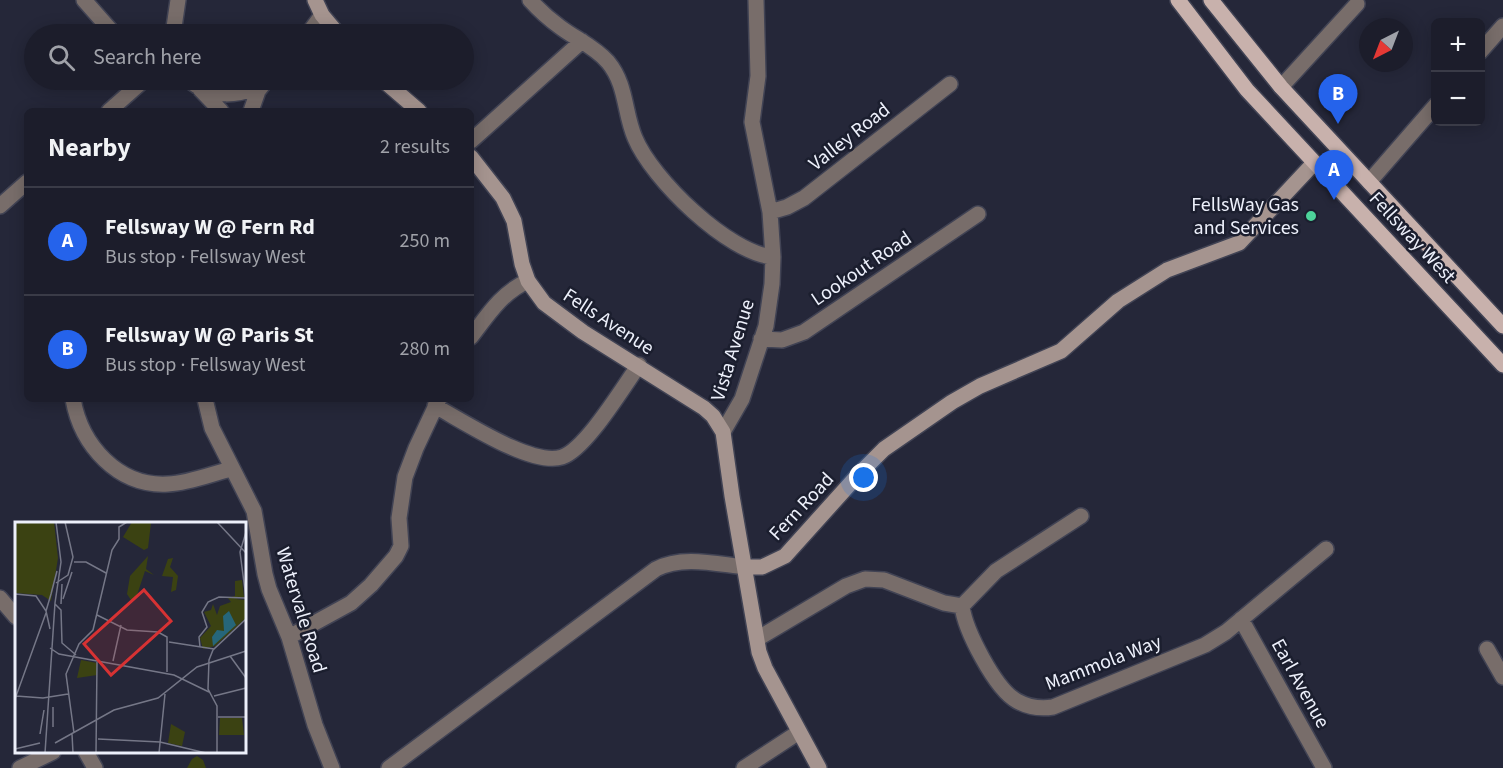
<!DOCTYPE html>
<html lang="en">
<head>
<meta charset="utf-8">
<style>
	:root { --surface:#1c1d2b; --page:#252633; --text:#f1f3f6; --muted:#a0a2a9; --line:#3a3b47; --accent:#2563eb }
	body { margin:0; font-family:"Source Sans 3",sans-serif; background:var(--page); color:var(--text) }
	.controls { position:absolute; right:18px; top:18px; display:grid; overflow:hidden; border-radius:9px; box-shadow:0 3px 15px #0003 }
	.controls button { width:54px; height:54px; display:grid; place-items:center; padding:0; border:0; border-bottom:2px solid var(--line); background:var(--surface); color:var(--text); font:30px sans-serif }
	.compass { position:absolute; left:1359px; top:18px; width:54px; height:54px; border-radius:50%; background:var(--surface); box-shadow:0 3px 15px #0003; rotate:222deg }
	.you { position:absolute; left:864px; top:478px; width:21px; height:21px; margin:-15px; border:4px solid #fff; border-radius:50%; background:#1a73e8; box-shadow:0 0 0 9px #1a73e833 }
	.badge { display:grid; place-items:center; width:39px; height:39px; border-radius:50%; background:var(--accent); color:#fff; font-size:20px; font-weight:700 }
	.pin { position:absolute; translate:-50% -50px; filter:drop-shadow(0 2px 3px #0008) }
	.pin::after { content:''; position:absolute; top:32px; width:21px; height:18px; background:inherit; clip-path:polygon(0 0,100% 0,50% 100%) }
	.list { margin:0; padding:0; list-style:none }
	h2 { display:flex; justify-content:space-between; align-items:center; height:78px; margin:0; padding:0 24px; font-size:26px }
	h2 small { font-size:20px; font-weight:400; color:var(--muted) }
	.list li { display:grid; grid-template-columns:39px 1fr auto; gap:18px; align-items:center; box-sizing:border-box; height:108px; padding:0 24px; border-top:2px solid var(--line) }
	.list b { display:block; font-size:22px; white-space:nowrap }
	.list p { margin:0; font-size:20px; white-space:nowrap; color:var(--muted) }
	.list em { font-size:20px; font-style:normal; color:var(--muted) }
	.icon { flex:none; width:33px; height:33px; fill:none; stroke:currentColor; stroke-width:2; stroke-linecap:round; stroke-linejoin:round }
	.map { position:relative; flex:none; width:1503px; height:768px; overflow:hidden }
	.search { position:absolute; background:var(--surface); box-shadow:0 3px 15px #0003; left:24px; top:24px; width:450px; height:66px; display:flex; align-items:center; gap:15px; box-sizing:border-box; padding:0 21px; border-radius:33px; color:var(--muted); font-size:22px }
	.panel { position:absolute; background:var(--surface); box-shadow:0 3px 15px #0003; left:24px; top:108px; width:450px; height:294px; border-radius:9px }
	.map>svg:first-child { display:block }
	.green { fill:#3b4212 }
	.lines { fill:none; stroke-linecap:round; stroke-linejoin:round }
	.street-casing { stroke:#414354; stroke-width:18 }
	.secondary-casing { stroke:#414354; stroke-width:18 }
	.primary-casing { stroke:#414354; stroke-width:18 }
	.street { stroke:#786d6a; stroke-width:15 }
	.secondary { stroke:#a5948f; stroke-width:15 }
	.primary { stroke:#c8b1ac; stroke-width:15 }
	.poi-dot { fill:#4dd39a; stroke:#1b1e2e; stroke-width:2 }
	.labels { text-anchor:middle; stroke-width:5; stroke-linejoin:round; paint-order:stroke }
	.street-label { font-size:20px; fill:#edf0fb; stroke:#1b1e2e }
	.poi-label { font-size:20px; fill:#edf0fb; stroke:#1b1e2e; text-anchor:end }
	.inset-road { fill:none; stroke:#757787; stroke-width:1.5 }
	.view { fill:#d73233; fill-opacity:0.15; stroke:#d73233; stroke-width:3 }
	.inset-edge { fill:none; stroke:#edf0fb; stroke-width:3 }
</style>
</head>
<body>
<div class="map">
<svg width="1503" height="768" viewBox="0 0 1503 768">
	<rect width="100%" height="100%" fill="#252739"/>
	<path class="green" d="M 197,756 L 203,760 L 206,768 L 187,768 L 192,759 Z"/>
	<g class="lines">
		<defs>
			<path id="street" d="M 84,0 L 114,34
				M 530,0 C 539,10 549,19 560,27 C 576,39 595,47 608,62 C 627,85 624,113 635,138 C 652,179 728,253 773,257
				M 173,34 L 178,0
				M 308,34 L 322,15
				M 1480,52 L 1503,26
				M 189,80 C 210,99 241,97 264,83
				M 1281,87 L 1357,4
				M 200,89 L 221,111
				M 109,111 L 144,80
				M 251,111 L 258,91 L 265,82
				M 471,141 L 582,41
				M 1369,182 L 1436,105
				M 0,206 L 27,182
				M 770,212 L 787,207 L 804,198 L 950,84
				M 471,337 C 487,316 502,292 528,281
				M 761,339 L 782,340 L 804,332 L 978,214
				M 73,399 C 81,445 118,487 168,484 C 190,483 211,474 231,469
				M 205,399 L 212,428 L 254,511 L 265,574 L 269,589 L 289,637 L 315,725 L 332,768
				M 435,406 C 463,421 532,467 562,457 C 586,449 623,387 639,365
				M 723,432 L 742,399 L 766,326 L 772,284 L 773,257 L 770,212 L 752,122 L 758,76 L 756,0
				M 1081,516 L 996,571 L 962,606 C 965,630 995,689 1017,701 C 1028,707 1041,709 1053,707 L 1205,645 L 1226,632 L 1326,549
				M 0,598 L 16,617
				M 1241,619 L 1324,768
				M 289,637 L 351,603 L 371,585 L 396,556 L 401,546 L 399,518 L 405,477 L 416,448 L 439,399
				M 757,639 L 846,586 L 865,579 L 884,580 L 944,603 L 962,606
				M 1487,649 L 1503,677
				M 86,752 L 95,768
				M 20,768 L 53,752
				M 389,768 L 656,569 C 682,555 717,564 745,567
				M 744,768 L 799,732"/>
			<path id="secondary" d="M 315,0 L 322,15 L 338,34
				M 383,80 L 419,111
				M 471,157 L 503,198 L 514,221 L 522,264 L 528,281 L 544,303 L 583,332 L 704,408 L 713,416 L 723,432 L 732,496 L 759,652 L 765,668 L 819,768
				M 745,567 L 762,567 L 785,556 L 857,476 L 884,449 L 952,402 L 980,386 L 1061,351 L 1118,301 L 1167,270 L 1239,243 L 1314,163"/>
			<path id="primary" d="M 1178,0 L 1247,90 L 1503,365
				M 1211,0 L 1281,87 L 1503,326"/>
		</defs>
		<use href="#street" class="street-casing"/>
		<use href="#secondary" class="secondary-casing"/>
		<use href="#primary" class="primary-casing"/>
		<use href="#street" class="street"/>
		<use href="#secondary" class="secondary"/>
		<use href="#primary" class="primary"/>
	</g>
	<circle class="poi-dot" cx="1311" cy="216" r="6"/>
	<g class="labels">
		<g class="street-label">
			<text transform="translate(849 136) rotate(-38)" y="7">Valley Road</text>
			<text transform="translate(1413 237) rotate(47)" y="7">Fellsway West</text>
			<text transform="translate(861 268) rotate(-34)" y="7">Lookout Road</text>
			<text transform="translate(609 321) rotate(33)" y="7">Fells Avenue</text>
			<text transform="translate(732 350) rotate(-73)" y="7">Vista Avenue</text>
			<text transform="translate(801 506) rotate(-47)" y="7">Fern Road</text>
			<text transform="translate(302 610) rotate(73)" y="7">Watervale Road</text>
			<text transform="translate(1103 662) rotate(-21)" y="7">Mammola Way</text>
			<text transform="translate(1301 683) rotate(61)" y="7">Earl Avenue</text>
		</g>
		<g class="poi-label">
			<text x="1299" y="211">FellsWay Gas<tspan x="1299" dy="23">and Services</tspan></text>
		</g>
	</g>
	<g transform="translate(15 522)">
		<rect width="231" height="231" fill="#252739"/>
		<path d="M 0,0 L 39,0 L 43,36 L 36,79 L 27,73 L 0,71 ZM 117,0 L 136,1 L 133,26 L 129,28 L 108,15 ZM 133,34 L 131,47 L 139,53 L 130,49 L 121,76 L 116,78 L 112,72 L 115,54 ZM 158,36 L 155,45 L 163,54 L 161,68 L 156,70 L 158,55 L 147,54 L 153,37 ZM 227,58 L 229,75 L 220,77 L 231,78 L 231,96 L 200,124 L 188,127 L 185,116 L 196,104 L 189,90 L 196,88 L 198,82 L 202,93 L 205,84 L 216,80 L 213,76 L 220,74 L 220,59 ZM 66,138 L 82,141 L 82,153 L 62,156 ZM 205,196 L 227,196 L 229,213 L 204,213 ZM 156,202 L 170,210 L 167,224 L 153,221 Z" fill="#3b4212"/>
		<path d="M 214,89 L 221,103 L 198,124 L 197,115 L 202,108 L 209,109 L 208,94 Z" fill="#26667a"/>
		<path class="inset-road" d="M 202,0 L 231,31M 231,10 L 225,30 L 231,76M 59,40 L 71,40 L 91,51M 41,61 L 53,53 L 58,35 L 50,0M 0,72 L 21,74 L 31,89M 36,72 L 42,49M 48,77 L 57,50M 40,82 L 46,88 L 47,121 L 61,133M 46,82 L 47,62M 82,93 L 112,108 L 143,110 L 152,115 L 152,150M 35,107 L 31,89 L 36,72M 154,120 L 199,127M 185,125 L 184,115 L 192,105 L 187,90 L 193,80 L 204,75 L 231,76M 35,126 L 44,132 L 159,153 L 194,170M 215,134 L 231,156M 98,139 L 106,103M 1,174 L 28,176 L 53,172M 199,174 L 231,166M 0,177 L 31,91M 38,185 L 38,205M 203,195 L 231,195M 59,211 L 51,152 L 64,122 L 78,108 L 97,28 L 104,17 L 104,5 L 112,0M 25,212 L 29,188M 57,212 L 58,231M 83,217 L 145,220 L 191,231M 40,221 L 99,188 L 143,176 L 182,145 L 231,129M 0,227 L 25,221M 30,231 L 40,81 L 46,40 L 41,0M 81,231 L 82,140M 144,231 L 150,172M 202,231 L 202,184 L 193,167 L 194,138 L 198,128 L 231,97"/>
		<path class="view" d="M 129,68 L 156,99 L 96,153 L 69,122 Z"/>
		<rect width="231" height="231" class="inset-edge"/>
	</g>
</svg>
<div class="controls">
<button>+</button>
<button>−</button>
</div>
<svg class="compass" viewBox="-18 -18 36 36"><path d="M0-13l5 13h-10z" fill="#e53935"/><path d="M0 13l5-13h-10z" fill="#a0a2a9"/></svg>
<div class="you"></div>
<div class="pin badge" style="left:1334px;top:200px">A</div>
<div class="pin badge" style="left:1338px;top:124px">B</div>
<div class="search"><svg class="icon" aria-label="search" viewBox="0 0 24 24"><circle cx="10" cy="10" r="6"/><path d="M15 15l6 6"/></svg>Search here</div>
<section class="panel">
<h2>Nearby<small>2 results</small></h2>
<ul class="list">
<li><span class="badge">A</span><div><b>Fellsway W @ Fern Rd</b><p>Bus stop · Fellsway West</p></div><em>250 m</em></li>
<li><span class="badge">B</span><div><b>Fellsway W @ Paris St</b><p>Bus stop · Fellsway West</p></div><em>280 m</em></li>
</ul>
</section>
</div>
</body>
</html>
